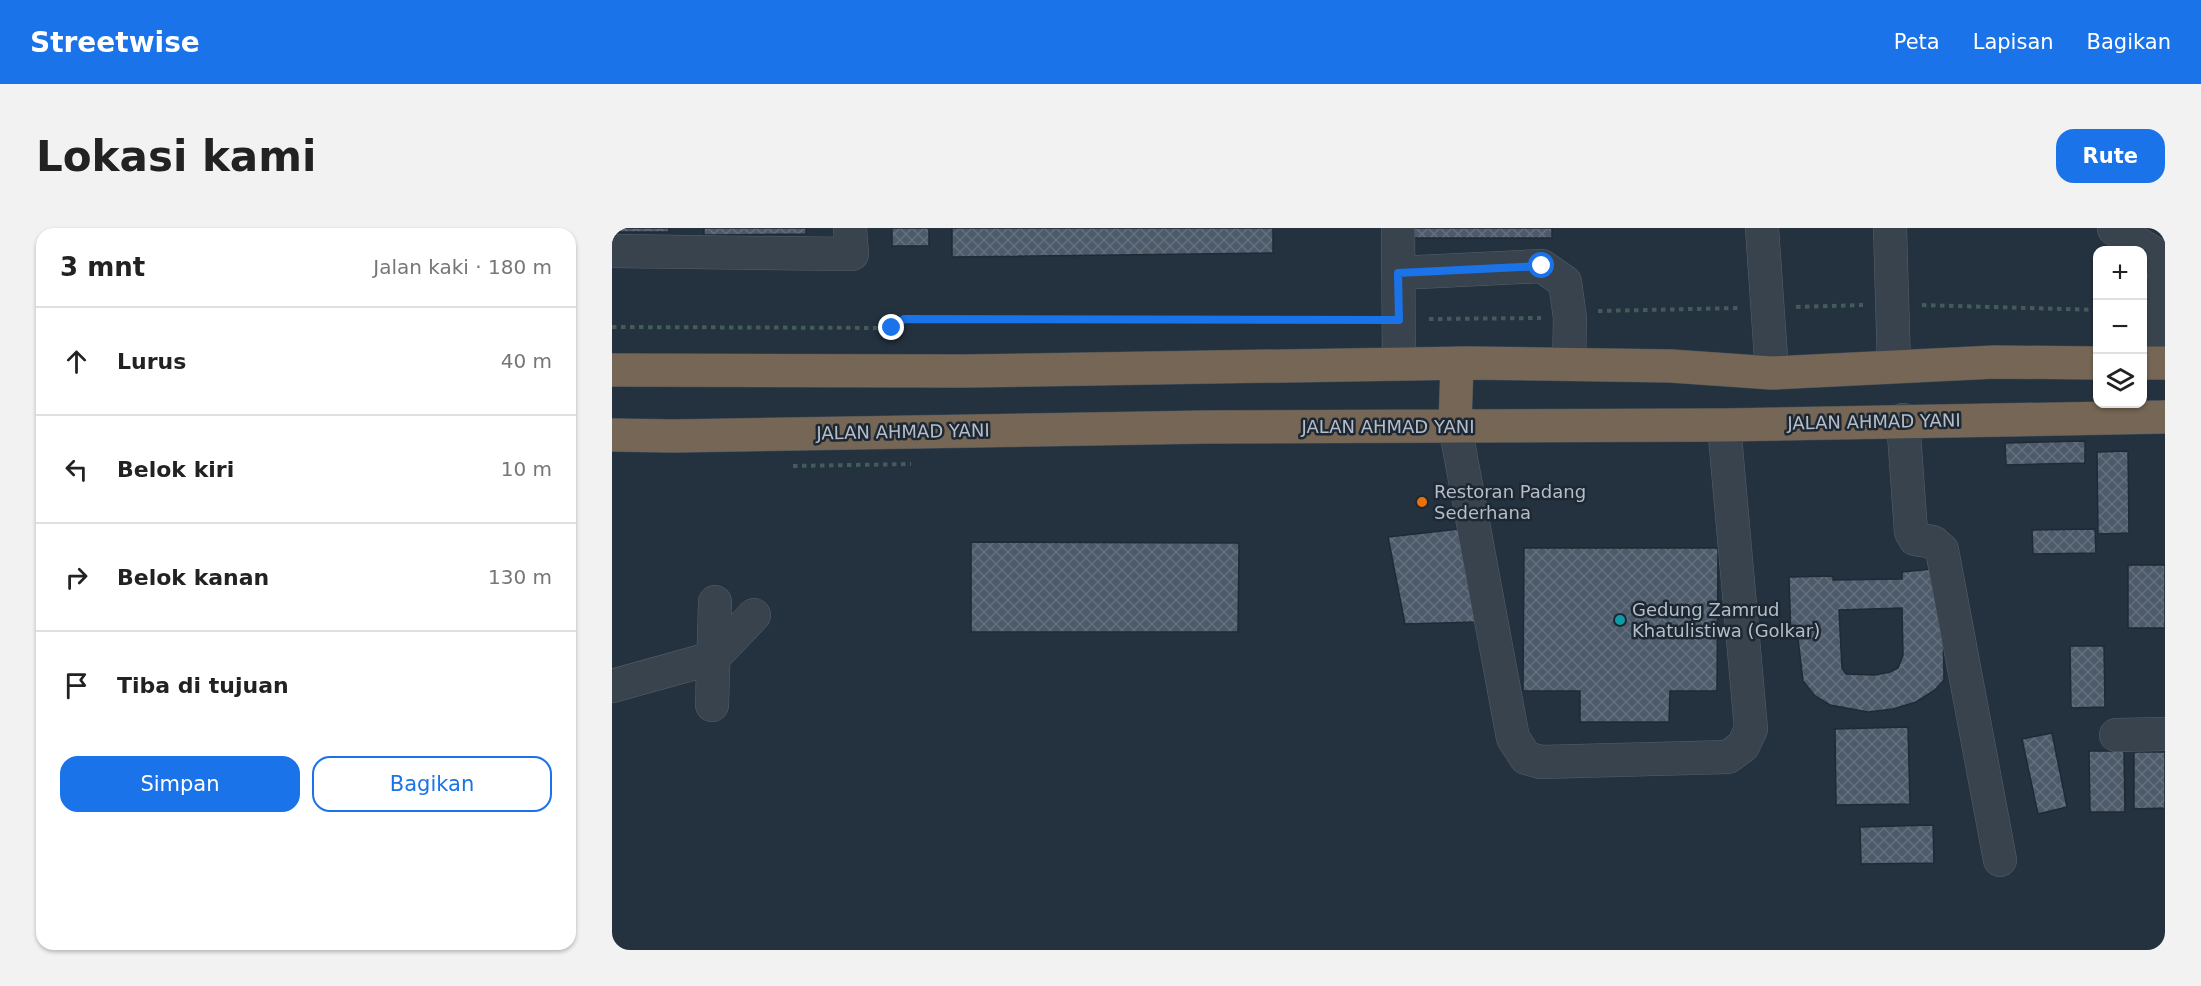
<!DOCTYPE html>
<html lang="id">
<head>
<meta charset="utf-8">
<style>
	:root { --surface:#fff; --page:#f2f2f2; --text:#222; --muted:#767676; --line:#e0e0e0; --accent:#1a73e8 }
	body { margin:0; font-family:"DejaVu Sans",sans-serif; background:var(--page); color:var(--text) }
	.controls { position:absolute; right:18px; top:18px; display:grid; overflow:hidden; border-radius:12px; box-shadow:0 2px 4px #0004 }
	.controls button { width:54px; height:54px; display:grid; place-items:center; padding:0; border:0; border-bottom:2px solid var(--line); background:var(--surface); color:var(--text); font:30px sans-serif }
	.stop { position:absolute; width:18px; height:18px; margin:-14px; border:4px solid #1a73e8; border-radius:50%; background:#fff }
	.stop.end { background:#1a73e8; border-color:#fff; box-shadow:0 2px 6px #0008 }
	.list { margin:0; padding:0; list-style:none }
	h2 { display:flex; justify-content:space-between; align-items:center; height:78px; margin:0; padding:0 24px; font-size:26px }
	h2 small { font-size:20px; font-weight:400; color:var(--muted) }
	.list li { display:grid; grid-template-columns:39px 1fr auto; gap:18px; align-items:center; box-sizing:border-box; height:108px; padding:0 24px; border-top:2px solid var(--line) }
	.list b { display:block; font-size:22px; white-space:nowrap }
	.list em { font-size:20px; font-style:normal; color:var(--muted) }
	.actions { display:flex; gap:12px; padding:18px 24px }
	.actions a { flex:1; padding:14px 0; border:2px solid var(--accent); border-radius:18px; text-align:center; font-size:21px; color:var(--accent) }
	.actions .main { background:var(--accent); color:#fff }
	.icon { flex:none; width:33px; height:33px; fill:none; stroke:currentColor; stroke-width:2; stroke-linecap:round; stroke-linejoin:round }
	.map { position:relative; flex:none; width:1553px; height:722px; overflow:hidden; border-radius:18px }
	header { display:flex; align-items:center; gap:36px; box-sizing:border-box; height:84px; padding:0 30px; background:var(--accent); color:#fff }
	header strong { font-size:28px }
	nav { display:flex; gap:33px; margin-inline-start:auto; font-size:21px }
	.intro { display:flex; align-items:center; justify-content:space-between; box-sizing:border-box; height:144px; padding:0 36px }
	h1 { margin:0; font-size:42px }
	.button { padding:15px 27px; border-radius:18px; background:var(--accent); color:#fff; font-size:21px; font-weight:700 }
	main { display:flex; gap:36px; padding:0 36px }
	aside { flex:1; background:var(--surface); border-radius:18px; box-shadow:0 2px 4px #0004 }
	.map>svg:first-child { display:block }
	.building { fill:url(#building-cross-hatch); stroke:#1f2a35; stroke-width:1.5; fill-rule:evenodd }
	.lines { fill:none; stroke-linecap:round; stroke-linejoin:round }
	.minor-casing { stroke:#56606c; stroke-width:34 }
	.highway-casing { stroke:#434d59; stroke-width:34 }
	.path { stroke:#445b5c; stroke-width:4; stroke-dasharray:4.5 4.5; stroke-linecap:butt }
	.minor { stroke:#38434e; stroke-width:33 }
	.highway { stroke:#756655; stroke-width:33 }
	.route { stroke:#1a73e8; stroke-width:8 }
	.food-dot { fill:#e8710a; stroke:#1d2833; stroke-width:2 }
	.culture-dot { fill:#0f9aa8; stroke:#1d2833; stroke-width:2 }
	.labels { text-anchor:middle; stroke-width:5; stroke-linejoin:round; paint-order:stroke }
	.street-label { font-size:18px; fill:#b4bdc9; stroke:#1d2833 }
	.poi-label { font-size:18px; fill:#b4bdc9; stroke:#1d2833; text-anchor:start }
</style>
</head>
<body>
<header>
<strong>Streetwise</strong>
<nav><a>Peta</a><a>Lapisan</a><a>Bagikan</a></nav>
</header>
<div class="intro"><h1>Lokasi kami</h1><a class="button">Rute</a></div>
<main>
<aside>
<h2>3 mnt<small>Jalan kaki · 180 m</small></h2>
<ul class="list">
<li><svg class="icon" aria-label="ahead" viewBox="0 0 24 24"><path d="M12 20V5M6 11l6-6 6 6"/></svg><div><b>Lurus</b></div><em>40 m</em></li>
<li><svg class="icon" aria-label="left" viewBox="0 0 24 24"><path d="M17 20v-9H6M10 6l-5 5 5 5"/></svg><div><b>Belok kiri</b></div><em>10 m</em></li>
<li><svg class="icon" aria-label="right" viewBox="0 0 24 24"><path d="M7 20v-9h11M14 6l5 5-5 5"/></svg><div><b>Belok kanan</b></div><em>130 m</em></li>
<li><svg class="icon" aria-label="arrive" viewBox="0 0 24 24"><path d="M6 21V4h12l-3 4 3 4H6"/></svg><div><b>Tiba di tujuan</b></div></li>
</ul>
<div class="actions"><a class="main">Simpan</a><a>Bagikan</a></div>
</aside>
<div class="map">
<svg width="1553" height="722" viewBox="0 0 1553 722">
	<defs>
		<pattern id="building-cross-hatch" width="8" height="8" patternUnits="userSpaceOnUse" patternTransform="scale(1.5)"><rect width="8" height="8" fill="#4d5a6a"/><path d="M0 0l8 8M0 8l8-8" fill="none" stroke="#64707e"/></pattern>
	</defs>
	<rect width="100%" height="100%" fill="#24313f"/>
	<path class="building" d="M 0,0 L 57,0 L 57,4 L 0,4 Z
		M 92,0 L 194,0 L 194,6 L 92,7 Z
		M 280,0 L 317,0 L 317,18 L 280,18 Z
		M 340,0 L 661,0 L 661,25 L 340,29 Z
		M 799,0 L 940,0 L 940,10 L 799,10 Z
		M 1473,213 L 1473,235 L 1394,237 L 1393,215 Z
		M 1516,223 L 1517,305 L 1486,306 L 1485,224 Z
		M 847,301 L 864,394 L 793,396 L 776,309 Z
		M 1483,301 L 1484,325 L 1421,326 L 1420,302 Z
		M 359,314 L 627,315 L 626,404 L 359,404 Z
		M 912,320 L 1106,320 L 1105,463 L 1058,463 L 1057,494 L 968,494 L 968,463 L 911,463 Z
		M 1516,337 L 1553,337 L 1553,400 L 1516,400 Z
		M 1330,340 L 1332,452 L 1323,462 L 1304,474 L 1281,481 L 1256,484 L 1218,477 L 1203,468 L 1191,453 L 1186,411 L 1179,411 L 1177,349 L 1221,348 L 1221,352 L 1290,351 L 1290,344 ZM 1290,380 L 1291,427 L 1286,440 L 1278,444 L 1263,447 L 1234,446 L 1230,440 L 1227,382 Z
		M 1458,418 L 1492,418 L 1493,479 L 1459,480 Z
		M 1296,499 L 1298,576 L 1224,577 L 1223,501 Z
		M 1440,505 L 1455,579 L 1426,586 L 1410,511 Z
		M 1477,523 L 1512,523 L 1513,584 L 1478,584 Z
		M 1522,524 L 1553,524 L 1553,580 L 1522,581 Z
		M 1321,597 L 1322,635 L 1249,636 L 1248,599 Z"/>
	<g class="lines">
		<defs>
			<path id="minor" d="M 786,0 L 787,135
				M 1150,0 L 1160,145
				M 1278,0 L 1282,138
				M 1503,0 L 1502,1 L 1553,32
				M 0,23 L 240,26 L 238,0
				M 786,45 L 930,38 L 953,54 L 958,90 L 957,136
				M 1537,135 L 1553,44
				M 1291,192 L 1299,304 L 1303,311 L 1321,314 L 1330,322 L 1388,632
				M 843,198 L 901,510 L 914,530 L 929,534 L 1116,529 L 1131,518 L 1139,501 L 1112,197
				M 0,458 L 101,430 L 142,387
				M 100,477 L 103,374
				M 1504,507 L 1553,506"/>
			<path id="highway" d="M 1530,135 L 1553,135
				M 0,142 L 352,143 L 857,135 L 1059,138 L 1160,145 L 1383,134 L 1486,135
				M 843,198 L 845,135
				M 0,207 L 63,208 L 595,199 L 1112,197 L 1553,189"/>
		</defs>
		<use href="#minor" class="minor-casing"/>
		<use href="#highway" class="highway-casing"/>
		<path class="path" d="M 1310,77 L 1486,82
			M 1184,79 L 1251,77
			M 986,83 L 1128,80
			M 817,91 L 929,90
			M 0,99 L 280,100 L 292,91 L 758,92
			M 181,238 L 299,236"/>
		<use href="#minor" class="minor"/>
		<use href="#highway" class="highway"/>
	</g>
	<g class="lines">
		<path class="route" d="M 280,100 L 292,91 L 787,92 L 786,45 L 930,38"/>
	</g>
	<circle class="food-dot" cx="810" cy="274" r="6"/>
	<circle class="culture-dot" cx="1008" cy="392" r="6"/>
	<g class="labels">
		<g class="street-label">
			<text transform="translate(1262 194) rotate(-1)" y="6">JALAN AHMAD YANI</text>
			<text x="776" y="205">JALAN AHMAD YANI</text>
			<text transform="translate(291 204) rotate(-1)" y="6">JALAN AHMAD YANI</text>
		</g>
		<g class="poi-label">
			<text x="822" y="270">Restoran Padang<tspan x="822" dy="21">Sederhana</tspan></text>
			<text x="1020" y="388">Gedung Zamrud<tspan x="1020" dy="21">Khatulistiwa (Golkar)</tspan></text>
		</g>
	</g>
</svg>
<div class="controls">
<button>+</button>
<button>−</button>
<button><svg class="icon" aria-label="layers" viewBox="0 0 24 24"><path d="M12 4l9 5-9 5-9-5zM3 14l9 5 9-5"/></svg></button>
</div>
<div class="stop" style="left:930px;top:38px"></div>
<div class="stop end" style="left:280px;top:100px"></div>
</div>
</main>
</body>
</html>
